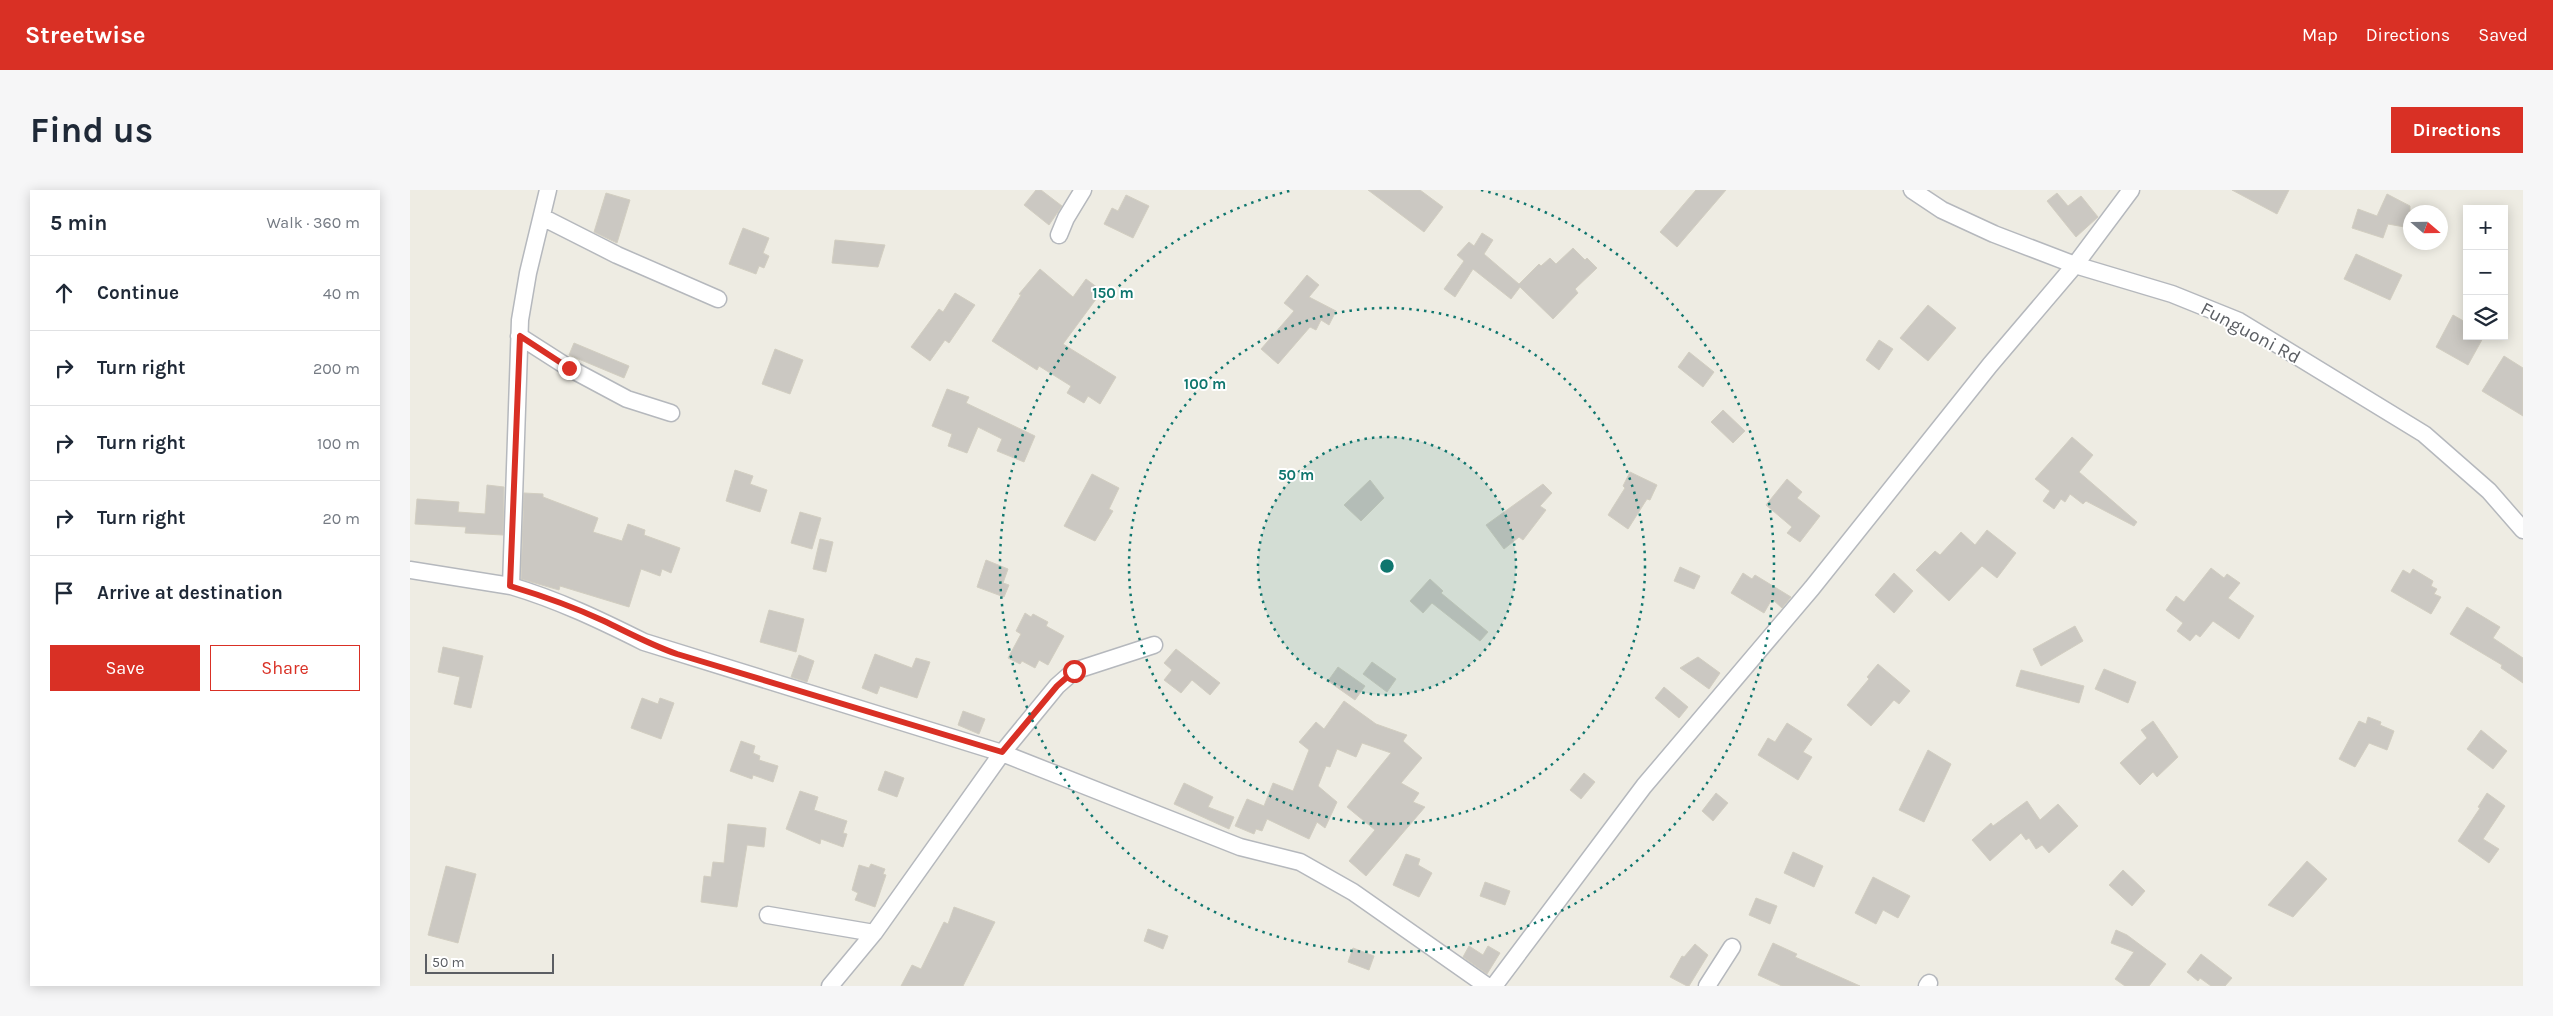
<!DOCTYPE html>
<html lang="en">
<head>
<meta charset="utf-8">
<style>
	:root { --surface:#fff; --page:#f6f6f7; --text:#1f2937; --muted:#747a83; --line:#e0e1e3; --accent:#d93025 }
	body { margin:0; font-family:Karla,sans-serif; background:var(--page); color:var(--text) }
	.controls { position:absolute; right:15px; top:15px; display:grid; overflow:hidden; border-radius:0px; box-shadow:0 2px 12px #0003 }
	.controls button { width:45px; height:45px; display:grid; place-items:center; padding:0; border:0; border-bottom:1px solid var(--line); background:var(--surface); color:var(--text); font:25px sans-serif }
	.compass { position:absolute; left:1993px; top:15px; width:45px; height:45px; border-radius:50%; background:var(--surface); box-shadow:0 2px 12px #0003; rotate:110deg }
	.scale { position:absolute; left:15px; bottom:12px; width:129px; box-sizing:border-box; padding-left:5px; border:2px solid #5b5e63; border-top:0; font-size:14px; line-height:18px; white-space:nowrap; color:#5b5e63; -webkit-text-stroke:4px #fff; paint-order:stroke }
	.stop { position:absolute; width:15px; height:15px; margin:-11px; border:4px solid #d93025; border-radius:50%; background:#fff }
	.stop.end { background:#d93025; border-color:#fff; box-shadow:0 1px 5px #0008 }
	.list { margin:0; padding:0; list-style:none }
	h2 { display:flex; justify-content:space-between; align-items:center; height:65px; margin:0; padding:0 20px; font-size:21px }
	h2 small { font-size:16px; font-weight:400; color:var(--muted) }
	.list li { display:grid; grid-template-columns:32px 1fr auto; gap:15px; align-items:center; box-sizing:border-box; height:75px; padding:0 20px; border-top:1px solid var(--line) }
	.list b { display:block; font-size:19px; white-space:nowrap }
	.list em { font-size:16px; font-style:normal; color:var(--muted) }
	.actions { display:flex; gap:10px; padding:15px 20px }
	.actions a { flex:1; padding:11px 0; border:1px solid var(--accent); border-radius:0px; text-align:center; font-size:18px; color:var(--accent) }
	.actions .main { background:var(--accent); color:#fff }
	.icon { flex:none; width:28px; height:28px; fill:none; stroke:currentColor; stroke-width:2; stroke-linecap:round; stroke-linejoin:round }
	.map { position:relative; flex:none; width:2113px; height:796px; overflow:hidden; border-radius:0px }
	header { display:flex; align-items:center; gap:30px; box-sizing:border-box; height:70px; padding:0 25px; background:var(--accent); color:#fff }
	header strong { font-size:24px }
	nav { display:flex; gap:28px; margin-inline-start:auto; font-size:18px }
	.intro { display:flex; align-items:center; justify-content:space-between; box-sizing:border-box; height:120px; padding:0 30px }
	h1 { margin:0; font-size:35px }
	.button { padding:12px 22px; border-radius:0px; background:var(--accent); color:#fff; font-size:18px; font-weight:700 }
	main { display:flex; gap:30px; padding:0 30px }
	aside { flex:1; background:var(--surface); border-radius:0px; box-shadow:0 2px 12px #0003 }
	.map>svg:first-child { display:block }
	.building { fill:#cbc8c2; stroke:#d2cec1 }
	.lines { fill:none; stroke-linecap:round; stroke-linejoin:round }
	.minor-casing { stroke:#b5b8bd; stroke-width:19 }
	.minor { stroke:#fff; stroke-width:16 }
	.route { stroke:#d93025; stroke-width:6 }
	.ring { fill:none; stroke:#0f766e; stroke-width:2.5; stroke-dasharray:2.5 5 }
	.labels { text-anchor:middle; stroke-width:4; stroke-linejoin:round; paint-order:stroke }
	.street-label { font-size:19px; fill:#5b5e63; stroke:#fff }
	.centre { fill:#0f766e; stroke:#fff; stroke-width:2.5 }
	.ring-label { font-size:15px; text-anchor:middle; font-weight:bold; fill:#0f766e; stroke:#fff; stroke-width:4; stroke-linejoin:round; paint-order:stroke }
</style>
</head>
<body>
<header>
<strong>Streetwise</strong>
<nav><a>Map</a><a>Directions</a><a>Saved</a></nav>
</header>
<div class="intro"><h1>Find us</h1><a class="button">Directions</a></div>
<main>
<aside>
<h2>5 min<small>Walk · 360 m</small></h2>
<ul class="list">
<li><svg class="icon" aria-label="ahead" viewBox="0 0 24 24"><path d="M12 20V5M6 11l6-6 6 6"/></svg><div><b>Continue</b></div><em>40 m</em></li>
<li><svg class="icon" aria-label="right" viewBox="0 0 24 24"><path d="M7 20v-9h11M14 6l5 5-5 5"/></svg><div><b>Turn right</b></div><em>200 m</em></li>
<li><svg class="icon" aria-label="right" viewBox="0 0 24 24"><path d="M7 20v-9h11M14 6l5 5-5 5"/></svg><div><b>Turn right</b></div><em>100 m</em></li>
<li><svg class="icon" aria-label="right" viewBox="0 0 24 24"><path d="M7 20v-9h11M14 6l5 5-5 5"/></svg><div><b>Turn right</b></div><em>20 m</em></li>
<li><svg class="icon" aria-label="arrive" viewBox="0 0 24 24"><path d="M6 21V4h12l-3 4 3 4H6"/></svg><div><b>Arrive at destination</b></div></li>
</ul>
<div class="actions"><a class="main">Save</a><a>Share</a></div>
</aside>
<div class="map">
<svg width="2113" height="796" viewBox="0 0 2113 796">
	<rect width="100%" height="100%" fill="#eeece3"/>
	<path class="building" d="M 626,0 L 631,0 L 652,16 L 639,35 L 614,15 Z
		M 958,0 L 1010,0 L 1033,17 L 1014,42 Z
		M 1286,0 L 1316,0 L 1267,57 L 1250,42 Z
		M 1822,0 L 1879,0 L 1867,24 Z
		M 196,3 L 220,10 L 207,53 L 184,42 Z
		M 1647,3 L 1658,16 L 1671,6 L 1688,27 L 1666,47 L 1637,11 Z
		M 1977,4 L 2000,16 L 2000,38 L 1978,34 L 1973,48 L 1942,38 L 1948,19 L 1967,26 Z
		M 716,5 L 739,16 L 723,48 L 694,34 L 702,18 L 708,21 Z
		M 333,38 L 359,48 L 353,63 L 359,66 L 354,78 L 349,76 L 346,84 L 319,74 Z
		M 1072,43 L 1083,50 L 1074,64 L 1109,94 L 1129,74 L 1131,76 L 1140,68 L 1146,74 L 1163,58 L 1175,70 L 1177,68 L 1187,78 L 1165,99 L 1168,103 L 1143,129 L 1110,97 L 1101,109 L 1063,79 L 1045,107 L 1034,99 L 1054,71 L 1047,65 L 1059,52 L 1064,56 Z
		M 425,50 L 475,55 L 468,77 L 422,73 Z
		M 1946,64 L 1992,85 L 1980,110 L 1934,89 Z
		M 630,79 L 663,107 L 676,89 L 692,101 L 653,154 L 706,187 L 690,214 L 678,206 L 674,213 L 657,203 L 661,196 L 629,176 L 627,180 L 582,151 L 611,105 L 609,104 Z
		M 897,85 L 909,95 L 899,107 L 926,121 L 919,135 L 911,130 L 906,140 L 900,137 L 868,174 L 851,159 L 884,121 L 874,113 Z
		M 545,103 L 565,115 L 539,153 L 535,150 L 520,171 L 501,157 L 529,119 L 533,122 Z
		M 1518,115 L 1546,138 L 1518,171 L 1490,148 Z
		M 2043,125 L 2057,133 L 2057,146 L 2074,146 L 2058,175 L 2026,157 Z
		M 1469,150 L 1483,159 L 1469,180 L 1456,170 Z
		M 164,153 L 219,176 L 214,188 L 159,165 Z
		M 365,159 L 393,170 L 380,204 L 352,194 Z
		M 1279,162 L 1304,182 L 1293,197 L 1268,177 Z
		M 2094,166 L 2113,178 L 2113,226 L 2072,201 Z
		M 537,199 L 559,207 L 556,213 L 625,246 L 614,272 L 587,261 L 592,249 L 568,237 L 557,263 L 538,256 L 542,244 L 522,236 Z
		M 1313,220 L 1335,241 L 1323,253 L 1301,232 Z
		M 1662,247 L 1683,265 L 1669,282 L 1727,332 L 1724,336 L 1676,311 L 1673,314 L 1660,304 L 1655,312 L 1651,309 L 1644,319 L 1633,311 L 1640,301 L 1625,289 Z
		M 325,280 L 343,286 L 340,294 L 357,300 L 350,322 L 316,311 Z
		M 1220,282 L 1247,295 L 1240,310 L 1237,309 L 1218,339 L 1198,325 L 1215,298 L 1213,296 Z
		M 682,284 L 709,298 L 699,319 L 703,321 L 685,351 L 654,336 Z
		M 1377,289 L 1392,302 L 1387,308 L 1410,326 L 1390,352 L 1377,343 L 1382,337 L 1356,315 Z
		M 960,290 L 974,308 L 951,331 L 934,315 Z
		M 1133,294 L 1142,303 L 1130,316 L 1136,320 L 1113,350 L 1109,347 L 1094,359 L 1076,335 Z
		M 77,295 L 94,297 L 93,345 L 55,343 L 56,337 L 5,334 L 7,309 L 49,312 L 48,322 L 75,324 Z
		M 114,303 L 133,304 L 133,307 L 188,328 L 183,342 L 212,351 L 218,334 L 235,340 L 234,345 L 270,358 L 261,383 L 252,379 L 250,386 L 231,379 L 219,417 L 150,396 L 149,400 L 111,389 Z
		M 390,322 L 411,328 L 402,359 L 381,353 Z
		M 1577,340 L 1606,363 L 1587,388 L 1572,376 L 1539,411 L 1506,380 L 1525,361 L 1530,365 L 1551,342 L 1565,355 Z
		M 410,349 L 423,352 L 416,382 L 403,379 Z
		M 576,370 L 598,379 L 593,393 L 599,395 L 594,407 L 567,397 Z
		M 1270,377 L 1290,386 L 1284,399 L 1264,391 Z
		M 1801,378 L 1814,388 L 1817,384 L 1830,393 L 1818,408 L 1844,426 L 1829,449 L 1803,431 L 1790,447 L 1786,444 L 1780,451 L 1767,441 L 1773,433 L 1756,420 L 1766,406 L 1774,412 Z
		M 2003,379 L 2023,391 L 2021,396 L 2027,399 L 2024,404 L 2031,407 L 2021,424 L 1981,401 L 1993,380 L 2000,384 Z
		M 1333,383 L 1342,389 L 1345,385 L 1381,407 L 1372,418 L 1362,409 L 1354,423 L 1321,403 Z
		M 1484,383 L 1503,401 L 1484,423 L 1465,405 Z
		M 1020,389 L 1033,401 L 1031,403 L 1078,442 L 1070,451 L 1022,413 L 1013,423 L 1000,411 Z
		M 2057,417 L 2090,437 L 2083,448 L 2113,468 L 2113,493 L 2091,478 L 2092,475 L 2040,444 Z
		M 359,420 L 394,429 L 386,462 L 350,452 Z
		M 615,423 L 621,427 L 623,424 L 638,432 L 636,436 L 654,446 L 638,475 L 629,470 L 625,478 L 612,471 L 610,474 L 598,468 L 611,444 L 606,441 Z
		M 1665,436 L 1673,451 L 1631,476 L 1623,459 Z
		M 33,457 L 73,466 L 61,518 L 44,514 L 50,487 L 28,482 Z
		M 766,459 L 810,493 L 800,505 L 782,490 L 771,503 L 754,490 L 762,480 L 754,473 Z
		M 465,464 L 502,478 L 506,468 L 520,472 L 507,508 L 470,496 L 467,504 L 452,498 Z
		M 389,465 L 404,471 L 397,492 L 381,487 Z
		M 1288,467 L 1310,483 L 1299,499 L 1270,478 Z
		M 962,472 L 986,489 L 977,502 L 953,484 Z
		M 1468,474 L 1500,501 L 1489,514 L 1484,510 L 1461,536 L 1437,515 L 1459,489 L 1457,487 Z
		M 928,477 L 955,496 L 945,510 L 918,491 Z
		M 1694,479 L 1726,492 L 1718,513 L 1685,499 Z
		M 1611,480 L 1674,496 L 1669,513 L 1606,496 Z
		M 1254,497 L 1278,517 L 1269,528 L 1245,508 Z
		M 232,508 L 248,514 L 250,508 L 264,513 L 251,549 L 221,538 Z
		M 934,511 L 966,534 L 997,545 L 993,551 L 1012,568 L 991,593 L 1009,603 L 1003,612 L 1015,617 L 956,686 L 939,671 L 965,640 L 937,617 L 981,563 L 952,553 L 946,567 L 927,559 L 920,577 L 916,576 L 908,596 L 927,612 L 915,638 L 907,632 L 899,649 L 857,629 L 852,641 L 846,639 L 844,644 L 825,636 L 837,609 L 854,616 L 863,593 L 883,601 L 899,560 L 889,552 L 906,532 L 914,539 Z
		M 553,521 L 575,529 L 569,544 L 548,535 Z
		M 1958,527 L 1971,532 L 1970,535 L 1984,541 L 1977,560 L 1959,553 L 1945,577 L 1929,569 L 1949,531 L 1956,534 Z
		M 1743,531 L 1768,567 L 1747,587 L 1743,582 L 1730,595 L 1710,573 L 1737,548 L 1731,540 Z
		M 1377,533 L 1402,549 L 1393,562 L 1402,567 L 1388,590 L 1348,565 L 1358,548 L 1365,552 Z
		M 2071,540 L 2097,561 L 2083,579 L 2057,559 Z
		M 331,551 L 345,556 L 343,563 L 350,566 L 349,570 L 368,576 L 363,592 L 343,585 L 342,589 L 320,581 Z
		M 1518,560 L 1541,574 L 1514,632 L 1489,620 Z
		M 475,581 L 494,588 L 487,607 L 468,600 Z
		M 1174,583 L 1185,592 L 1171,609 L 1160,600 Z
		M 774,593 L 803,607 L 798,617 L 824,627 L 819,639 L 764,614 Z
		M 390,601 L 408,607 L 404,620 L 437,631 L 433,643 L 437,644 L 433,657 L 411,649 L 410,654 L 376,639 Z
		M 1306,603 L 1318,613 L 1303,631 L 1292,621 Z
		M 2077,603 L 2095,616 L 2073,649 L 2089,659 L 2079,673 L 2048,651 L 2070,618 L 2068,617 Z
		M 1617,611 L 1630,630 L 1648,614 L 1668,636 L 1639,663 L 1632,655 L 1626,659 L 1619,648 L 1616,650 L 1611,643 L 1580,671 L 1562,650 L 1581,633 L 1583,636 Z
		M 318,634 L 356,638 L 354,657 L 337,655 L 327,717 L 291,712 L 294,686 L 301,687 L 303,672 L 314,673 Z
		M 1383,662 L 1413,676 L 1404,697 L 1374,683 Z
		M 996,664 L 1010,669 L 1008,675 L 1022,683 L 1009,707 L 983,695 Z
		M 1897,671 L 1917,689 L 1883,727 L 1858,715 Z
		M 461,674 L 475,679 L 473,684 L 476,685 L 465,717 L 445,710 L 448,703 L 442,700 L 449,675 L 459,678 Z
		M 36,676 L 66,684 L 48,753 L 18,745 Z
		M 1713,680 L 1735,701 L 1722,716 L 1699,695 Z
		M 1463,687 L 1500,706 L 1488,728 L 1473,720 L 1466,734 L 1445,723 Z
		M 1075,692 L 1100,701 L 1095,715 L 1070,706 Z
		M 1346,708 L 1367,716 L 1360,734 L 1339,725 Z
		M 544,717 L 585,732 L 553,796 L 491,796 L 502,775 L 511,779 L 534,732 L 538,734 Z
		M 738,739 L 758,746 L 753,759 L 734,751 Z
		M 1706,740 L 1717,745 L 1756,774 L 1739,796 L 1715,796 L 1705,789 L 1724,762 L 1701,753 Z
		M 1363,753 L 1387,764 L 1385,767 L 1450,796 L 1372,796 L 1348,785 Z
		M 1285,754 L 1298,765 L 1279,796 L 1277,796 L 1260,787 L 1272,766 L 1274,767 Z
		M 1059,756 L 1073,765 L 1078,756 L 1090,763 L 1077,784 L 1053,767 Z
		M 943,758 L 964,766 L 959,780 L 938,772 Z
		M 1791,764 L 1822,788 L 1815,796 L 1801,796 L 1790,788 L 1788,791 L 1777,782 Z"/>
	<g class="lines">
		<defs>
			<path id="minor" d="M 138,0 L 118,83 L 110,130 L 101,396 C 148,410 190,430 234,452 L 592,563 L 830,657 L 890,672 L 943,702 L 1077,796
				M 1502,0 L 1532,20 L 1584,44 L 1665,75 L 1762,104 L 1829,131 L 2014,244 L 2079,301 L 2113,340
				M 132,27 L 207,65 L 308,109
				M 649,45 L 656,28 L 673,0
				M 109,146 L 159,178 L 217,209 L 261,223
				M 0,380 L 101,396
				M 358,725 L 464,743
				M 420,796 L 464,743 L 592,563 L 647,496 L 664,481 L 744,455
				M 1084,796 L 1234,596 L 1402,398 L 1580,175 L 1665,75 L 1721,0
				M 1297,796 L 1322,757
				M 1517,796 L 1519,793"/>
		</defs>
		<use href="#minor" class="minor-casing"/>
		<use href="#minor" class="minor"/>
	</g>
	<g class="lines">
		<path class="route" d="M 159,178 L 110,146 L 100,396 C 133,406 164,417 194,431 C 219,443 241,455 267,464 L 592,562 L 647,496 L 664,481"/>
	</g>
	<circle cx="977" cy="376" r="129" fill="#0f766e" fill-opacity=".12"/>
	<g class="ring">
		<circle cx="977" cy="376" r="129"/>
		<circle cx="977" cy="376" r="258"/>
		<path d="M1071 0A387 387 0 1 1 883 0"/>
	</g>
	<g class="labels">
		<g class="street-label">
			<text transform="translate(1841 142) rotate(28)" y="7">Funguoni Rd</text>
		</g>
	</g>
	<circle cx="977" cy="376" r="8" class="centre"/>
	<g class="ring-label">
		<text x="703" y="108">150 m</text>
		<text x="795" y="199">100 m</text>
		<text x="886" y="290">50 m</text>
	</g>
</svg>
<div class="controls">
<button>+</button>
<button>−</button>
<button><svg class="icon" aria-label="layers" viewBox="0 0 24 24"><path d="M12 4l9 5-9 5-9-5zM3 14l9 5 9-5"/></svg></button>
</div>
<svg class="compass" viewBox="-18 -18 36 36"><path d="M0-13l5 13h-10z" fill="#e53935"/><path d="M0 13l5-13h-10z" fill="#747a83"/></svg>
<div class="scale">50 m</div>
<div class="stop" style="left:664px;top:481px"></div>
<div class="stop end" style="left:159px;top:178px"></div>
</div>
</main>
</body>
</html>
